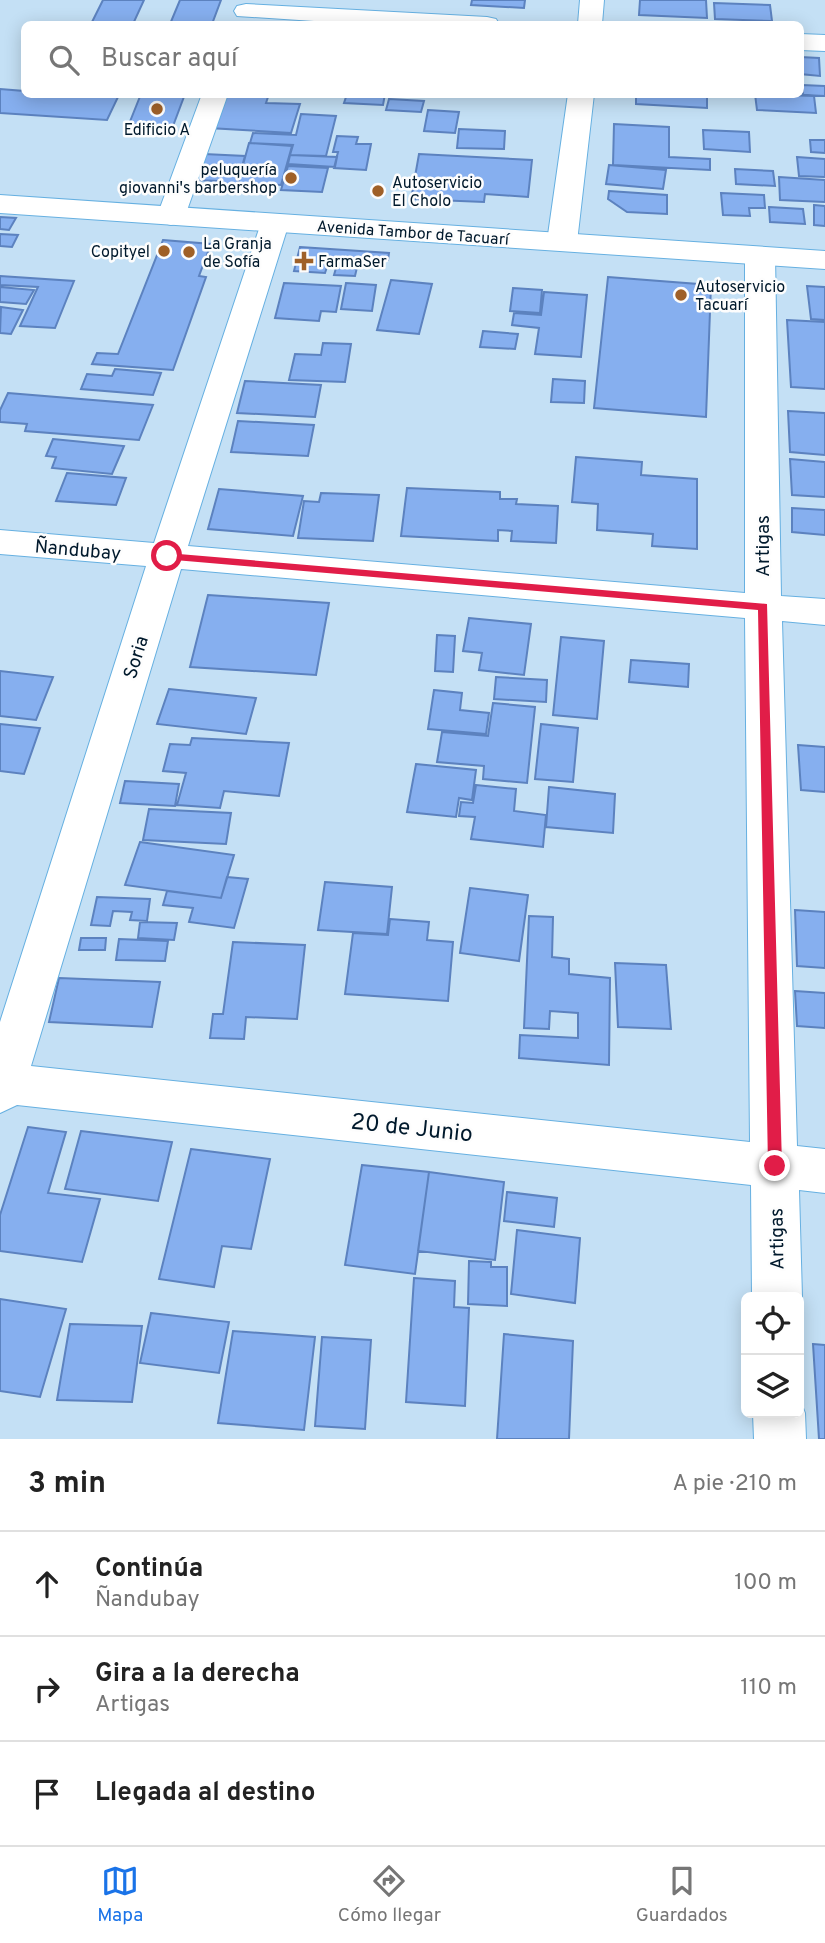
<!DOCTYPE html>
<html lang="es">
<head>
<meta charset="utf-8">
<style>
	:root { --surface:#fff; --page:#f6f6f6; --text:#222; --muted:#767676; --line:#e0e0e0; --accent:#1a73e8 }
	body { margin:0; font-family:Overpass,sans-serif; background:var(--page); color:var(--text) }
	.controls { position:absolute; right:21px; bottom:21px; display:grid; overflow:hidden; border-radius:10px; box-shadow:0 4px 18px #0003 }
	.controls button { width:63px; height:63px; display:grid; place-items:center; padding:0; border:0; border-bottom:2px solid var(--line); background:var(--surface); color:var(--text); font:35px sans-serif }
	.stop { position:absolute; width:21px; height:21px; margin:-16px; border:5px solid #e11d48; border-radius:50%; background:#fff }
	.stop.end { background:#e11d48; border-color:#fff; box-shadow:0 2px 7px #0008 }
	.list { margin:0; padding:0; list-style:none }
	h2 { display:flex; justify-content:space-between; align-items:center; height:91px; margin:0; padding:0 28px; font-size:30px }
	h2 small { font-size:23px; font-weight:400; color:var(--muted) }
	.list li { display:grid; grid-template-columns:46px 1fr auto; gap:21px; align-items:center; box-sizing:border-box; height:105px; padding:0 28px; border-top:2px solid var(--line) }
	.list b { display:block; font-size:26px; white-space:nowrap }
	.list p { margin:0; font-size:23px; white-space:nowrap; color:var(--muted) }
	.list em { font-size:23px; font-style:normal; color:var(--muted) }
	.icon { flex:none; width:38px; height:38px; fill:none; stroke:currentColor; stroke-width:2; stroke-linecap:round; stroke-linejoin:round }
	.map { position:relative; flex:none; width:825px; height:1439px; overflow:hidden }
	.search { position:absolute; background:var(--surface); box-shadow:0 4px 18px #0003; left:21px; right:21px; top:21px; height:77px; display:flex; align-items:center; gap:18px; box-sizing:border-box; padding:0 24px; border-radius:10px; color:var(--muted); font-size:26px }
	.sheet { height:406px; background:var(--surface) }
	nav { display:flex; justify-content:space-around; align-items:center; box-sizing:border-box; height:98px; border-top:2px solid var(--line); background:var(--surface); font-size:19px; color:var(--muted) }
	nav a { display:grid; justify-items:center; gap:4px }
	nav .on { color:var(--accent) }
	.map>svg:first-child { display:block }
	.building { fill:#86afef; stroke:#5c82bf; stroke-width:2 }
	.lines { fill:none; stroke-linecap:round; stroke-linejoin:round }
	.minor-casing { stroke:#66b0e1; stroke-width:2 }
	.primary-casing { stroke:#66b0e1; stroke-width:2 }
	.minor { fill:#fff; fill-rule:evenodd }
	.primary { fill:#fff; fill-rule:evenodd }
	.route { fill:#e11d48 }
	.poi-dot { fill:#9f6028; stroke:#fdfdfd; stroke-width:2.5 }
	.labels { text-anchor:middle; stroke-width:5; stroke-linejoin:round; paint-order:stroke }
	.far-poi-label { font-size:16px; fill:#00192c; stroke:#fdfdfd; text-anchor:start }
	.far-street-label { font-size:16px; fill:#00192c; stroke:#fdfdfd }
	.street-label { font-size:19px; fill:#00192c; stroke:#fdfdfd }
	.near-street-label { font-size:23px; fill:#00192c; stroke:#fdfdfd }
</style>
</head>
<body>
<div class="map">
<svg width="825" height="1439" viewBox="0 0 825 1439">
	<rect width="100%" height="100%" fill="#c4e0f5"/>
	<path class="building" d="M 103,0 L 144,0 L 133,24 L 91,24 Z
		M 180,0 L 221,0 L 212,24 L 170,24 Z
		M 472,0 L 525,0 L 524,8 L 471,5 Z
		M 640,0 L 706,0 L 707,18 L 639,15 Z
		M 714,3 L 770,5 L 772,21 L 715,19 Z
		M 800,57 L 819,58 L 820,76 L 800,74 Z
		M 802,85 L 825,86 L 825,96 L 803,95 Z
		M 0,89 L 24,91 L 24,94 L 118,97 L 107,120 L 0,113 Z
		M 141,94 L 185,94 L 173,126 L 129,124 Z
		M 221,94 L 269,94 L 266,103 L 300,104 L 291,133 L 209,128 Z
		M 347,94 L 385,94 L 383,105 L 344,103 Z
		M 636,94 L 707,94 L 707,108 L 636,104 Z
		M 755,94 L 814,96 L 816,113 L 757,110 Z
		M 389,99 L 424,101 L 421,112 L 386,110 Z
		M 428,110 L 459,112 L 455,133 L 424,131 Z
		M 301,114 L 336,116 L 326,156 L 290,155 L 293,145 L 250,143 L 253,133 L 296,135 Z
		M 614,124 L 669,127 L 669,157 L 710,159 L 710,170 L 613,165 Z
		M 459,129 L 505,131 L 504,149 L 457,148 Z
		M 703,130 L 749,132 L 750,152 L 704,149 Z
		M 337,136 L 358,137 L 356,144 L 371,144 L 366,170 L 334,168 L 338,152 L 333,152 Z
		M 810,140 L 825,140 L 825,153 L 811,152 Z
		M 249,143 L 292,146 L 281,185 L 238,183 Z
		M 204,154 L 245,156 L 236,187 L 215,185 L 217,181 L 195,180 Z
		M 419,154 L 532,160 L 528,197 L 485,194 L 484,202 L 411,199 Z
		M 290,155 L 337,157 L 335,167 L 288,164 Z
		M 797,157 L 825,159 L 825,177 L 799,176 Z
		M 609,165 L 666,170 L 663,189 L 606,184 Z
		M 288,166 L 328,168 L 322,192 L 281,190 Z
		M 735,169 L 773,171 L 775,186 L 736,184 Z
		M 779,177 L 825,180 L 825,202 L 780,200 Z
		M 609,191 L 667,195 L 667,214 L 627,212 L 608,199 Z
		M 721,193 L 764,195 L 765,208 L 749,208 L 750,216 L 723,215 Z
		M 814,205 L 825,206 L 825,226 L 814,225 Z
		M 769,207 L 803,209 L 805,224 L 770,222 Z
		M 0,217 L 16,218 L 9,230 L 0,229 Z
		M 0,234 L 18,235 L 12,247 L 0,246 Z
		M 163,240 L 211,244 L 199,276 L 206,277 L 173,370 L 92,364 L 97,353 L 118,354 Z
		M 300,247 L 389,253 L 388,260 L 359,259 L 355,276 L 334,275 L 336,268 L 327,267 L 325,273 L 294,271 Z
		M 0,276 L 74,281 L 55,328 L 20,326 L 38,287 L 0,285 Z
		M 608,277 L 711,285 L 706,417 L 594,408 Z
		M 391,280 L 432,284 L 419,334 L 377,330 Z
		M 284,283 L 341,286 L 336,312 L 321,311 L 319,321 L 275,318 Z
		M 346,283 L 376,285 L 372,311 L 341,309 Z
		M 807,286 L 825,287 L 825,320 L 811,319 Z
		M 0,287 L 34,290 L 26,304 L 0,302 Z
		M 513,288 L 542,290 L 540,313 L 510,311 Z
		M 544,292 L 587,295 L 581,357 L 535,354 L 539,328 L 512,325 L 514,313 L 541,315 Z
		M 1,307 L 23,310 L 11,334 L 0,333 Z
		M 787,320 L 825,322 L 825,389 L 791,387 Z
		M 483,331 L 518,334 L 515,349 L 480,347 Z
		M 323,343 L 351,344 L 345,382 L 289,380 L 295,354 L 321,355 Z
		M 115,369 L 161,373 L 153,395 L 81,389 L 87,374 L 112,376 Z
		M 553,379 L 585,381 L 584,403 L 551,402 Z
		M 245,381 L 321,385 L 315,417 L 237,413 Z
		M 8,393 L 153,405 L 139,440 L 25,431 L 27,424 L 0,422 L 0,410 Z
		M 788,411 L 825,413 L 825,455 L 790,452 Z
		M 238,421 L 314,425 L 308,456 L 231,452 Z
		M 53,439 L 124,446 L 112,474 L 52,468 L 56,457 L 46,456 Z
		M 576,457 L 642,462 L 641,475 L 697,479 L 697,549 L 652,546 L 653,534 L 597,530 L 598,504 L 572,502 Z
		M 790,459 L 825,462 L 825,497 L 792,495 Z
		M 67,473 L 126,478 L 116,505 L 56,501 Z
		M 407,488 L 500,492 L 500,499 L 517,499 L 516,504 L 558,506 L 556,543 L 511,541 L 512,531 L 498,530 L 498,541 L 401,536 Z
		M 219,489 L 303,496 L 293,536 L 208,529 Z
		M 321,493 L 379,495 L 373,541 L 298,538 L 304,501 L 319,502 Z
		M 792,508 L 825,510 L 825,535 L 792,532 Z
		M 208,595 L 329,603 L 316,675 L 190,667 Z
		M 469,618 L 531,624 L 524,675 L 479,670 L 482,653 L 463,651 Z
		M 437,635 L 455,636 L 453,672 L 435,671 Z
		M 561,637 L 604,641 L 597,719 L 553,715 Z
		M 631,660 L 689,664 L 688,687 L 629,682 Z
		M 0,671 L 53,677 L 36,720 L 0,716 Z
		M 496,677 L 547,680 L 546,702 L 494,699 Z
		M 169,689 L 256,698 L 246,734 L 157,724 Z
		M 434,690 L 462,693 L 460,710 L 489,713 L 486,734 L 428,729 Z
		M 493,703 L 535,707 L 527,783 L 483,779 L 484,766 L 437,762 L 442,732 L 488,736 Z
		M 0,724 L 40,728 L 24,774 L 0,771 Z
		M 541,724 L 578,728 L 573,782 L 535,779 Z
		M 192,738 L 289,743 L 279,796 L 224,791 L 220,808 L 177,805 L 186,773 L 163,771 L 170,744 L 190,745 Z
		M 798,745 L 825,747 L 825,792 L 801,790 Z
		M 416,764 L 476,770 L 472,800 L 459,798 L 456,817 L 407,812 Z
		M 125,781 L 179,784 L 175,806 L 120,803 Z
		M 476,785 L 516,789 L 514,811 L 546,815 L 543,847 L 471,839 L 475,817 L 459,816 L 461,802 L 473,803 Z
		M 549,787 L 615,794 L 613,833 L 546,827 Z
		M 149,809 L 231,813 L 226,844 L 143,840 Z
		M 140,842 L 234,855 L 221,898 L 125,885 Z
		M 227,877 L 248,879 L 234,928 L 189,922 L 193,908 L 163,905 L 167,891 L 221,898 Z
		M 325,882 L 392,887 L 387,934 L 318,930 Z
		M 470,888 L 528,895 L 519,961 L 460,953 Z
		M 97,897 L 150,899 L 147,921 L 130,920 L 132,912 L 113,911 L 110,926 L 91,925 Z
		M 795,910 L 825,912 L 825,968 L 797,966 Z
		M 529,916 L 553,917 L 552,957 L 569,959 L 569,974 L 610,978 L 609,1065 L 519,1058 L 520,1035 L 578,1038 L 578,1013 L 550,1011 L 549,1029 L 524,1028 Z
		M 390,919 L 429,922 L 427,940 L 453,942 L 448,1001 L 345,994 L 353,933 L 388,935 Z
		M 140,922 L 177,923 L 174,940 L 138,938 Z
		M 81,938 L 106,938 L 105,950 L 79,950 Z
		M 119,939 L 168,941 L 165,961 L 116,960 Z
		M 233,942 L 305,945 L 297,1019 L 246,1017 L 244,1039 L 210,1038 L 213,1014 L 223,1014 Z
		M 615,963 L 666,965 L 671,1029 L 618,1027 Z
		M 59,978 L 160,982 L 152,1027 L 49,1022 Z
		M 795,991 L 825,993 L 825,1028 L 797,1026 Z
		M 28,1127 L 66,1132 L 48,1193 L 100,1199 L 82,1262 L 0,1251 L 0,1215 Z
		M 81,1131 L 172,1142 L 158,1201 L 65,1189 Z
		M 191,1149 L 270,1159 L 251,1249 L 222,1246 L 214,1287 L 159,1279 Z
		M 362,1165 L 429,1172 L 415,1274 L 345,1265 Z
		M 429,1172 L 504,1182 L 495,1260 L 418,1251 Z
		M 507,1192 L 557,1198 L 554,1227 L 504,1221 Z
		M 517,1230 L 580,1238 L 575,1303 L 511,1294 Z
		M 469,1261 L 491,1262 L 491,1267 L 507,1267 L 507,1306 L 468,1304 Z
		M 414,1278 L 455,1281 L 454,1307 L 469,1308 L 465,1406 L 406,1402 Z
		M 0,1299 L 66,1309 L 40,1397 L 0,1391 Z
		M 151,1313 L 229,1322 L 219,1373 L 140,1363 Z
		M 70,1324 L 142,1326 L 132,1402 L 57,1400 Z
		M 233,1331 L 315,1337 L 304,1430 L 218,1423 Z
		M 504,1334 L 573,1341 L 569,1439 L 497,1439 Z
		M 322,1337 L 371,1340 L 365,1429 L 315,1426 Z
		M 813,1344 L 825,1345 L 825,1439 L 819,1439 Z"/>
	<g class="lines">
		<defs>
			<path id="minor" d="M 580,0 L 604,0 L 602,24 L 578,24 Z
				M 246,4 L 487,17 L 496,19 L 499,24 L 359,24 L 237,16 L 234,11 L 237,6 Z
				M 800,34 L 825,35 L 825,51 L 800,50 Z
				M 202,94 L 228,94 L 185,216 L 181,222 L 171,225 L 161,222 L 157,216 Z
				M 568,94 L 594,94 L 577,242 L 572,248 L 562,251 L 552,248 L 547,242 Z
				M 275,214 L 285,217 L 289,223 L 188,546 L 745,593 L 745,256 L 750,250 L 760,247 L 770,250 L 775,256 L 781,596 L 825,599 L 825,625 L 782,621 L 797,1146 L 825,1149 L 825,1193 L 799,1190 L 802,1297 L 799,1304 L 799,1297 L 752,1297 L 751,1185 L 17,1105 L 0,1113 L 0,1022 L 146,566 L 0,554 L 0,530 L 154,543 L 261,223 L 265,217 ZM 181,569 L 745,618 L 750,1142 L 31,1066 Z
				M 799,1398 L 805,1413 L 806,1439 L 754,1439 L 753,1413 L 799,1413 Z"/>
			<path id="primary" d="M 0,195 L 825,251 L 825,269 L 0,213 Z"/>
		</defs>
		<use href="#minor" class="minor-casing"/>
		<use href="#primary" class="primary-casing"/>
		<use href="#minor" class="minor"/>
		<use href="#primary" class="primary"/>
	</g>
	<path class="route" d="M 167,553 L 767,604 L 782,1166 L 780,1170 L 775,1172 L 768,1166 L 758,610 L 163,559 L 163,554 Z"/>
	<g class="poi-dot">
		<circle cx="157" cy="109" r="7"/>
		<circle cx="291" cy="178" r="7"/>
		<circle cx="378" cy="191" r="7"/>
		<circle cx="164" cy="251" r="7"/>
		<circle cx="189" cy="252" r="7"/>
		<path d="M300.5 250.5h7v7h7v7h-7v7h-7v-7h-7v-7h7z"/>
		<circle cx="681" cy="295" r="7"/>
	</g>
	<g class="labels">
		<g class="far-poi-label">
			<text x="157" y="135" text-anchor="middle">Edificio A</text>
			<text x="277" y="175" text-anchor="end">peluquería<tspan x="277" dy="18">giovanni's barbershop</tspan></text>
			<text x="392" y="188">Autoservicio<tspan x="392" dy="18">El Cholo</tspan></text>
			<text x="203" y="249">La Granja<tspan x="203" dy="18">de Sofía</tspan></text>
			<text x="150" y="257" text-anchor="end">Copityel</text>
			<text x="318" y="267">FarmaSer</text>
			<text x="695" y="292">Autoservicio<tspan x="695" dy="18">Tacuarí</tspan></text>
		</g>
		<g class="far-street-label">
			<text transform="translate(413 232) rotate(4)" y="6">Avenida Tambor de Tacuarí</text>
		</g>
		<g class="street-label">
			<text transform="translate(762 546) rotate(-90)" y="7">Artigas</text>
			<text transform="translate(78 549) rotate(5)" y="7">Ñandubay</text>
			<text transform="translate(135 657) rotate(-73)" y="7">Soria</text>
			<text transform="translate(776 1239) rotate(-91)" y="7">Artigas</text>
		</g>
		<g class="near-street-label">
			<text transform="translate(412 1127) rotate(6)" y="8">20 de Junio</text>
		</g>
	</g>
</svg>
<div class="controls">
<button><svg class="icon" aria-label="locate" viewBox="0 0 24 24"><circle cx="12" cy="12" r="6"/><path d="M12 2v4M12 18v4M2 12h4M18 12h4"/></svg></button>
<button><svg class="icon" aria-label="layers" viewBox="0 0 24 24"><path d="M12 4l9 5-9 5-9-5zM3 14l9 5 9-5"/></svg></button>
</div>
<div class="stop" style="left:167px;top:556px"></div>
<div class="stop end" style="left:775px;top:1166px"></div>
<div class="search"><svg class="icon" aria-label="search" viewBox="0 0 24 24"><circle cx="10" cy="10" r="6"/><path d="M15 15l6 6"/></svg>Buscar aquí</div>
</div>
<section class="sheet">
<h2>3 min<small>A pie · 210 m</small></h2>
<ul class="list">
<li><svg class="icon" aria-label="ahead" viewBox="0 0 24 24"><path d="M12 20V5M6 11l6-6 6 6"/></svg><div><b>Continúa</b><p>Ñandubay</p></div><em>100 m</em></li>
<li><svg class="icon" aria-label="right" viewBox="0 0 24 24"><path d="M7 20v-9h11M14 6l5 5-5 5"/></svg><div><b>Gira a la derecha</b><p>Artigas</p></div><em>110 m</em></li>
<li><svg class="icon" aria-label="arrive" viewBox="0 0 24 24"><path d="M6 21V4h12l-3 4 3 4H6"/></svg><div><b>Llegada al destino</b></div></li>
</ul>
</section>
<nav>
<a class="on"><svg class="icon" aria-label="map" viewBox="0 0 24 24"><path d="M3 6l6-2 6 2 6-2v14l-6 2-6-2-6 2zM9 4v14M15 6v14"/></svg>Mapa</a>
<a><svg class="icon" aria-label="directions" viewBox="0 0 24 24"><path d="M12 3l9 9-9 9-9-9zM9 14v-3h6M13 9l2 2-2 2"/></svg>Cómo llegar</a>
<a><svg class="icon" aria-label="saved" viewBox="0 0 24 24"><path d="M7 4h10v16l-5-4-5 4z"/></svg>Guardados</a>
</nav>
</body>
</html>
